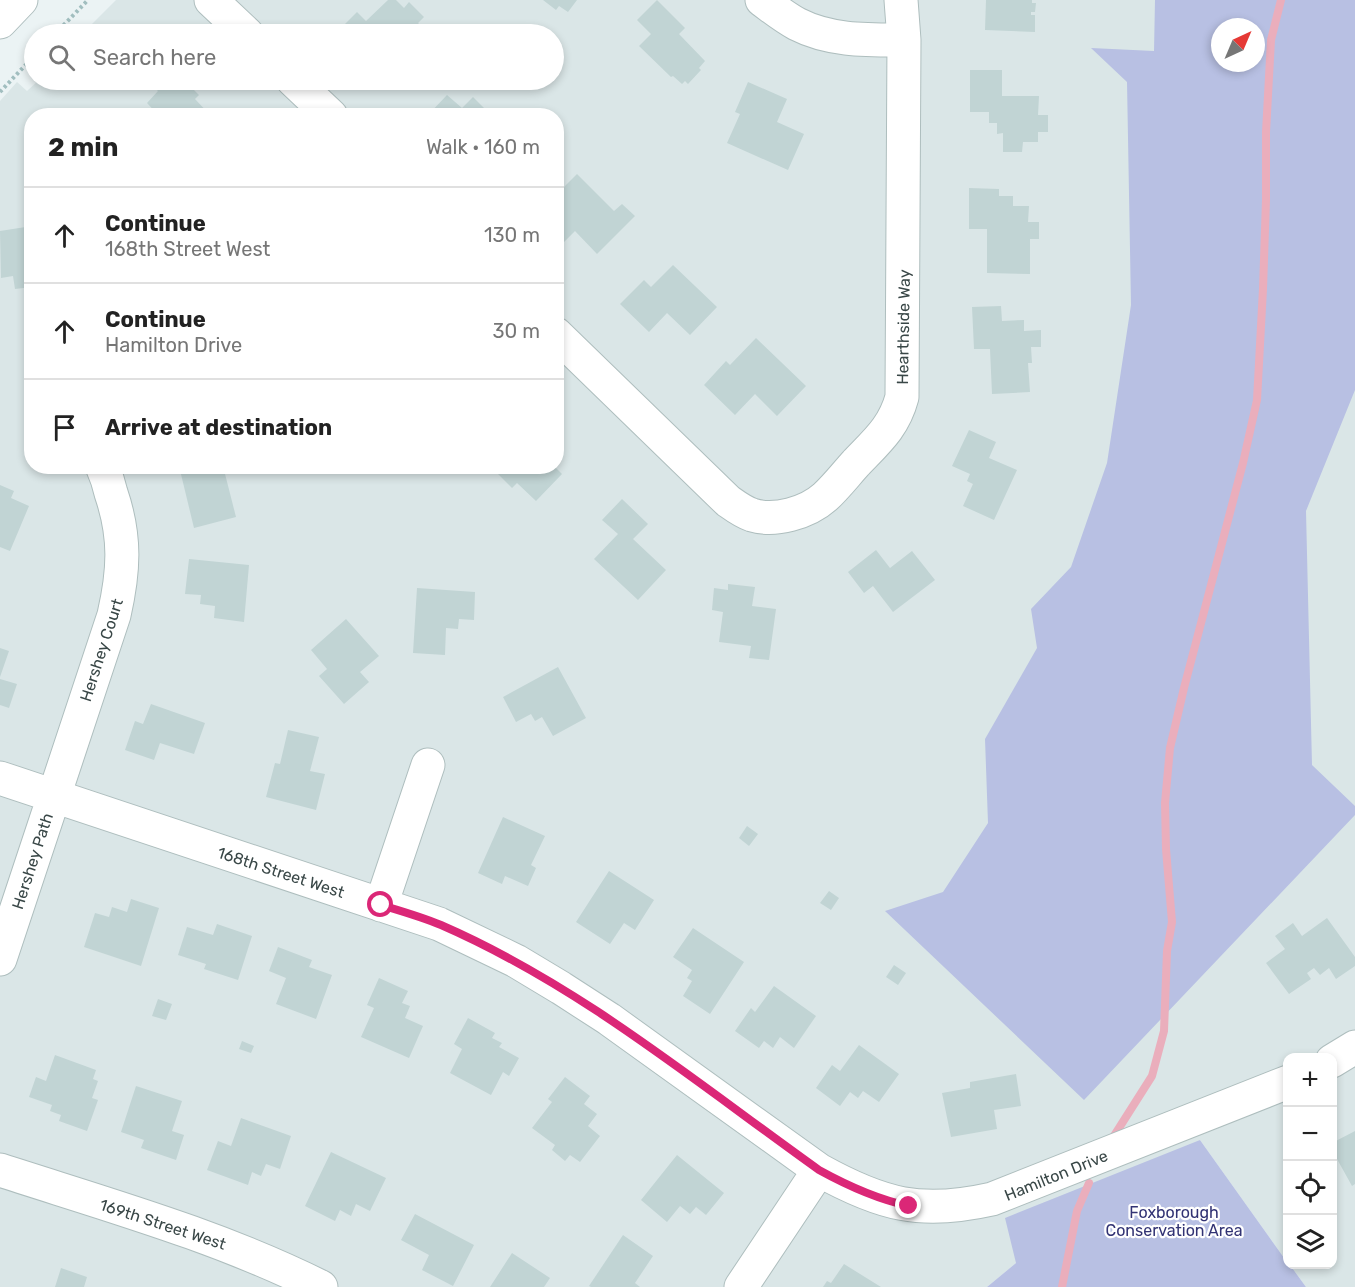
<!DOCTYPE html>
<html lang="en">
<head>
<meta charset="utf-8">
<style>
	:root { --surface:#fff; --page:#f2f2f2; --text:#222; --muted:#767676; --line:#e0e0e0 }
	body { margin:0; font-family:Rubik,sans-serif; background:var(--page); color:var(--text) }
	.controls { position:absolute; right:18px; bottom:18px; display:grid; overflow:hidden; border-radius:12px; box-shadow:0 3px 9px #0003 }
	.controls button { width:54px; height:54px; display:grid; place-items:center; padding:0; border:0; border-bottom:2px solid var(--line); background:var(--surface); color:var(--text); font:30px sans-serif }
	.compass { position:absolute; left:1211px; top:18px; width:54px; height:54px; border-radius:50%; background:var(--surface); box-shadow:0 3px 9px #0003; rotate:44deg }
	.stop { position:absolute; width:18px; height:18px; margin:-14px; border:4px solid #db2777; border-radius:50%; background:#fff }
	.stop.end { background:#db2777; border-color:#fff; box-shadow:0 2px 6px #0008 }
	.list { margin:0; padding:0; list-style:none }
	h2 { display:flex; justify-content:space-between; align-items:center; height:78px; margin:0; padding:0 24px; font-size:26px }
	h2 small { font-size:20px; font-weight:400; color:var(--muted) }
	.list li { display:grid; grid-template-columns:39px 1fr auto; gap:18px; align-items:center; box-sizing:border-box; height:96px; padding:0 24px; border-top:2px solid var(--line) }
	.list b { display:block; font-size:22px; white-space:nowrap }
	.list p { margin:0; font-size:20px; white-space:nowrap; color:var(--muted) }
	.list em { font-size:20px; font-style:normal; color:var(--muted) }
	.icon { flex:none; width:33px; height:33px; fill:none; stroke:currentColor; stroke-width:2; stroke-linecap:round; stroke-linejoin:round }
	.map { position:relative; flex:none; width:1355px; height:1287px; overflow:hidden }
	.search { position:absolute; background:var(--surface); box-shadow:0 3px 9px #0003; left:24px; top:24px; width:540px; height:66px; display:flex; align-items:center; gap:15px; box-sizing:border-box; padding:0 21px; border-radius:33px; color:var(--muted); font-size:22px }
	.panel { position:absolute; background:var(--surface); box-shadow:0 3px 9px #0003; left:24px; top:108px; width:540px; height:366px; border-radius:24px }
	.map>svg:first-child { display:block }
	.residential { fill:#dae6e7; fill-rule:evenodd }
	.green { fill:#b8c0e3; fill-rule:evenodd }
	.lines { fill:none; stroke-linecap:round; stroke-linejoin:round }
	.stream { stroke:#eaaebc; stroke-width:8 }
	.building { fill:#c1d4d4 }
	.minor-casing { stroke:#aebebe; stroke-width:35 }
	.path { stroke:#a1bebf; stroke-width:4; stroke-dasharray:3 3; stroke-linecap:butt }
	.minor { stroke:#fff; stroke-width:33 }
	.route { stroke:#db2777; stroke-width:8 }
	.labels { text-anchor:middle; stroke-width:4.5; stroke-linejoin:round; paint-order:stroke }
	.street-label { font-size:16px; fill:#394747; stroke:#fff }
	.park-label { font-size:16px; fill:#323374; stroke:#fff }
</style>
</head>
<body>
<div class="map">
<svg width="1355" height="1287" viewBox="0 0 1355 1287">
	<rect width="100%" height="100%" fill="#ebf3f4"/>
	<path class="residential" d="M 116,0 L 1355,0 L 1355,1287 L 1306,1287 L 1290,1265 L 1332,1264 L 1332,1058 L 1288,1058 L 1287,1262 L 1200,1140 L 1016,1263 L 987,1287 L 0,1287 L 0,101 L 17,82 L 27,91 L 39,80 L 554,80 L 554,34 L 82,34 ZM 1220,27 L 1256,27 L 1256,63 L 1220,63 ZM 32,116 L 556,116 L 556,466 L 32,466 Z"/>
	<path class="green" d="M 1155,0 L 1355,0 L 1355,390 L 1306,511 L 1312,765 L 1355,806 L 1355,815 L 1084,1100 L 885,911 L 943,892 L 988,823 L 985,739 L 1037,648 L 1031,609 L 1071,567 L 1107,463 L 1131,305 L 1127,82 L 1091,48 L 1154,51 ZM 1220,27 L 1256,27 L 1256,63 L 1220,63 Z
		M 1200,1140 L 1287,1262 L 1288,1264 L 1290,1265 L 1306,1287 L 987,1287 L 1016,1263 L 1005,1218 Z"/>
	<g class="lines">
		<path class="stream" d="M 1112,1139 L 1152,1076 L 1164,1031 L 1167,951 L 1172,922 L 1166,849 L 1165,803 L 1170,748 L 1184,688 L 1243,463 L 1257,400 L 1263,289 L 1266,200 L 1266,132 L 1271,40 L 1281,0
			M 1062,1287 L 1077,1211 L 1089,1183"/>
	</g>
	<path class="building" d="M 388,0 L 396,0 L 404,8 L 409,2 L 424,17 L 418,23 L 429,34 L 341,34 L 338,31 L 357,12 L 366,21 Z
		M 543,0 L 577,0 L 568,12 L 559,6 L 556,10 Z
		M 657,0 L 685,28 L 679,34 L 705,61 L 699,68 L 701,70 L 688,84 L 685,81 L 682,84 L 673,76 L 671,77 L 639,46 L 651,34 L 637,20 Z
		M 986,0 L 1032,0 L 1032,3 L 1036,3 L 1035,12 L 1031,12 L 1031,15 L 1035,15 L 1035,32 L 985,30 Z
		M 970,70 L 1002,70 L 1002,96 L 1039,96 L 1038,115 L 1048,115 L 1048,132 L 1038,132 L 1038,142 L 1023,142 L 1022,152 L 1003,152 L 1003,133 L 997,134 L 997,123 L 989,123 L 989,112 L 970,112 Z
		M 147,80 L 184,80 L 199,95 L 195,99 L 211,116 L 159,116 L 147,103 L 158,91 Z
		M 748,82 L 787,99 L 777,122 L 804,134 L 788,170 L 727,143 L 740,114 L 735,112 Z
		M 447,95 L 462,108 L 473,97 L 492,116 L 427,116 Z
		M 577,174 L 614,211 L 622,204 L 635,216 L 597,254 L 575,231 L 561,245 L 556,241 L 556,195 Z
		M 969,188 L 999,189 L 999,196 L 1013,196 L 1013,206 L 1029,206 L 1028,222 L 1039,222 L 1039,239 L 1030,239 L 1030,274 L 987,273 L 987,229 L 969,229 Z
		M 32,226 L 32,287 L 15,289 L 13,276 L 1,278 L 0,231 Z
		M 673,265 L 717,307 L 690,335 L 667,313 L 649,332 L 620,304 L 644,280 L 651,287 Z
		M 1001,306 L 1002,321 L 1024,320 L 1024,331 L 1041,330 L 1041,347 L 1031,347 L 1032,363 L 1028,363 L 1030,392 L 992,394 L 990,349 L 974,349 L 972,307 Z
		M 756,338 L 806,386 L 777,416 L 755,394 L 735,415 L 704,385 L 726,361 L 730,365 Z
		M 969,430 L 996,442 L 989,458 L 1017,470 L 994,520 L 963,506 L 973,484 L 967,481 L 970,474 L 952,466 Z
		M 179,466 L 223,466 L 236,517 L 194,528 Z
		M 490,466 L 554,466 L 562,474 L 536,501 L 517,483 L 512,488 Z
		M 0,485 L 14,491 L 11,498 L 29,506 L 10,551 L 0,547 Z
		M 622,499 L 648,524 L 633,539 L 666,570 L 638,600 L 594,559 L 618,534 L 602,520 Z
		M 876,550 L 890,568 L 912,551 L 935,580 L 893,612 L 873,586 L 864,593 L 848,572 Z
		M 189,559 L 249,565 L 244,622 L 214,618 L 215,606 L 200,604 L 201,595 L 185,594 Z
		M 728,584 L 755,587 L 752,606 L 776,609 L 769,660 L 749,658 L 751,646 L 719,642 L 723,612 L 712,610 L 714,588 L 728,590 Z
		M 417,588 L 475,592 L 474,620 L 459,619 L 458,629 L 446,628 L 445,655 L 413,653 Z
		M 346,619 L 379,656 L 360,672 L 369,682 L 344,704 L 319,676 L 327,669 L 311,650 Z
		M 0,648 L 9,651 L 0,677 Z
		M 558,667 L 586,718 L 553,736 L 542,717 L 535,721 L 531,714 L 516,722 L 503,697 Z
		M 0,679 L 17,684 L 9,708 L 0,705 Z
		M 151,704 L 205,723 L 194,754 L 160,743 L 154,760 L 125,750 L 135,721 L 143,724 Z
		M 288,730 L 319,737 L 310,771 L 325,774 L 316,810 L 266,797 L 275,763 L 280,764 Z
		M 503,817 L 545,836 L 531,865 L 536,868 L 528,886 L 505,876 L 502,884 L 478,873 Z
		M 747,826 L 758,834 L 749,846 L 739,838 Z
		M 609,871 L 654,900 L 635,930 L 624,923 L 610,944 L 576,922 Z
		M 829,891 L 839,898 L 831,910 L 820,903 Z
		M 131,899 L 159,908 L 141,966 L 84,947 L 95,913 L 109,917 L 112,907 L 127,912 Z
		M 1327,918 L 1355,957 L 1355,966 L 1336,979 L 1329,968 L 1320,975 L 1314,968 L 1307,973 L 1311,979 L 1289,994 L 1266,963 L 1285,949 L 1275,936 L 1293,923 L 1302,936 Z
		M 217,924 L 252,936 L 238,980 L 204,969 L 206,964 L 178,955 L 187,927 L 213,935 Z
		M 693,928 L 744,962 L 710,1014 L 683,996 L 692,981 L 687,978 L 692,970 L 673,957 Z
		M 278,947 L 312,960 L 309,967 L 332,975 L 316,1019 L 276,1004 L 286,978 L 269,971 Z
		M 894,965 L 906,973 L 898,985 L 886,977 Z
		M 379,978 L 408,991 L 402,1003 L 410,1006 L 405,1018 L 423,1026 L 409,1058 L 361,1037 L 374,1008 L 367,1005 Z
		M 774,986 L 816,1016 L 794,1048 L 780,1037 L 773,1048 L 764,1041 L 759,1048 L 735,1031 L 751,1008 L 755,1012 Z
		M 158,999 L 172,1004 L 166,1020 L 152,1016 Z
		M 468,1018 L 495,1033 L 492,1038 L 502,1043 L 499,1047 L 519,1058 L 509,1076 L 503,1072 L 491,1095 L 450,1073 L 462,1049 L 454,1044 Z
		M 242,1041 L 254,1046 L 251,1053 L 239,1049 Z
		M 859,1045 L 899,1074 L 879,1102 L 863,1091 L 858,1098 L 850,1092 L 840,1106 L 816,1088 L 832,1065 L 840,1071 Z
		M 55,1055 L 96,1070 L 93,1079 L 98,1081 L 92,1098 L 98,1100 L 87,1131 L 59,1121 L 61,1115 L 50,1111 L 52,1105 L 29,1097 L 36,1077 L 46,1081 Z
		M 1016,1074 L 1021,1106 L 994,1110 L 997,1129 L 951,1137 L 942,1093 L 970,1088 L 970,1082 Z
		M 565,1077 L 590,1096 L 584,1104 L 597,1114 L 588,1126 L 600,1136 L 580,1162 L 570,1155 L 565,1161 L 552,1150 L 555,1145 L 532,1128 L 552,1102 L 548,1099 Z
		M 136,1086 L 182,1101 L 172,1131 L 184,1135 L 176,1160 L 141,1148 L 144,1140 L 121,1132 Z
		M 241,1118 L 291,1136 L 280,1169 L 266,1164 L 261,1176 L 252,1172 L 248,1185 L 207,1170 L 218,1141 L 231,1146 Z
		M 1355,1131 L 1355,1184 L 1352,1186 L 1332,1150 L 1332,1143 Z
		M 331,1152 L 386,1178 L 370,1211 L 356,1204 L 351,1216 L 340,1210 L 335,1221 L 305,1206 Z
		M 677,1155 L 724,1193 L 706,1215 L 696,1207 L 690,1214 L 680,1206 L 667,1222 L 641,1200 Z
		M 415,1214 L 474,1245 L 453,1286 L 422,1270 L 429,1255 L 401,1240 Z
		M 623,1235 L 653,1256 L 635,1283 L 640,1287 L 591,1287 L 589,1286 Z
		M 512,1253 L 550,1278 L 544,1287 L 490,1287 Z
		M 844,1264 L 881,1287 L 823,1287 L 827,1281 L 831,1283 Z
		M 61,1268 L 87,1277 L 84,1287 L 55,1287 Z"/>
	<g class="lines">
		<defs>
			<path id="minor" d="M 211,0 L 247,34
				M 762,0 C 773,8 784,17 797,24 C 830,41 867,40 904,40
				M 0,22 L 21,0
				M 293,80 L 331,116
				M 556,334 L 728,501 C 735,506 743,512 752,515 C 775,522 807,513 825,497 C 836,487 846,474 856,463 C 877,441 894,427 902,397 L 904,40 L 901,0
				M 0,778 L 439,924 L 516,961 L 561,988 L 609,1019 L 819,1170 C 882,1205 921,1215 992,1199 L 1288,1082
				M 381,905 L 428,765
				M 0,959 L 114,615 C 124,571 126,537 111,493 C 109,484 106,475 102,466
				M 1332,1061 L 1355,1047
				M 0,1170 C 108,1205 219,1236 321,1287
				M 741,1287 L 819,1170"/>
		</defs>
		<use href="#minor" class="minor-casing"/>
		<path class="path" d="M 55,34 L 88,0
			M 0,92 L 34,56"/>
		<use href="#minor" class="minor"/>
	</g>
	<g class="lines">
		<path class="route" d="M 381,905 C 401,911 422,917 441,925 C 579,985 697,1083 819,1170 C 848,1186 876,1199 909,1206"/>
	</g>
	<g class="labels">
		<g class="street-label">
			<text transform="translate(903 327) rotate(-89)" y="6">Hearthside Way</text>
			<text transform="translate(101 650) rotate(-72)" y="6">Hershey Court</text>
			<text transform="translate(32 861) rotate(-72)" y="6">Hershey Path</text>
			<text transform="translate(281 872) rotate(18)" y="6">168th Street West</text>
			<text transform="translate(1056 1175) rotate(-22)" y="6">Hamilton Drive</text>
			<text transform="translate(163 1224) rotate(18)" y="6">169th Street West</text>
		</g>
		<g class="park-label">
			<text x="1174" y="1218">Foxborough<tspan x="1174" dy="18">Conservation Area</tspan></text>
		</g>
	</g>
</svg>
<div class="controls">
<button>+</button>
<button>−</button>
<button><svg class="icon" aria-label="locate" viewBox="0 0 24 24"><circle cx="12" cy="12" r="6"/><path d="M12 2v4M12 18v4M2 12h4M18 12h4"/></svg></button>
<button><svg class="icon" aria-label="layers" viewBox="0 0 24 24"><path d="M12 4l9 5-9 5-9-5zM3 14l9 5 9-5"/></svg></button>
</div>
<svg class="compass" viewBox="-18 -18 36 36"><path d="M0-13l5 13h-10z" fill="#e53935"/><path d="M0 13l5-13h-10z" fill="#767676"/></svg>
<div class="stop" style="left:381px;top:905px"></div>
<div class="stop end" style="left:909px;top:1206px"></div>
<div class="search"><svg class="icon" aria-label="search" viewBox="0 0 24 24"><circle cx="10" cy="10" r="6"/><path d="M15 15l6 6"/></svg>Search here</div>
<section class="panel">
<h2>2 min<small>Walk · 160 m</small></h2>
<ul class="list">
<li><svg class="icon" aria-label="ahead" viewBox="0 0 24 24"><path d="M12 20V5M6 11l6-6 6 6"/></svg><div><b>Continue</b><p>168th Street West</p></div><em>130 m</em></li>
<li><svg class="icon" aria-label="ahead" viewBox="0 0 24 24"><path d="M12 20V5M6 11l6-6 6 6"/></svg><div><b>Continue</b><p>Hamilton Drive</p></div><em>30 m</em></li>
<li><svg class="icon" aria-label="arrive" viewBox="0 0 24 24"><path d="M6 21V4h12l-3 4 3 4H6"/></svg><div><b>Arrive at destination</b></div></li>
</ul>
</section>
</div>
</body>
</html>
